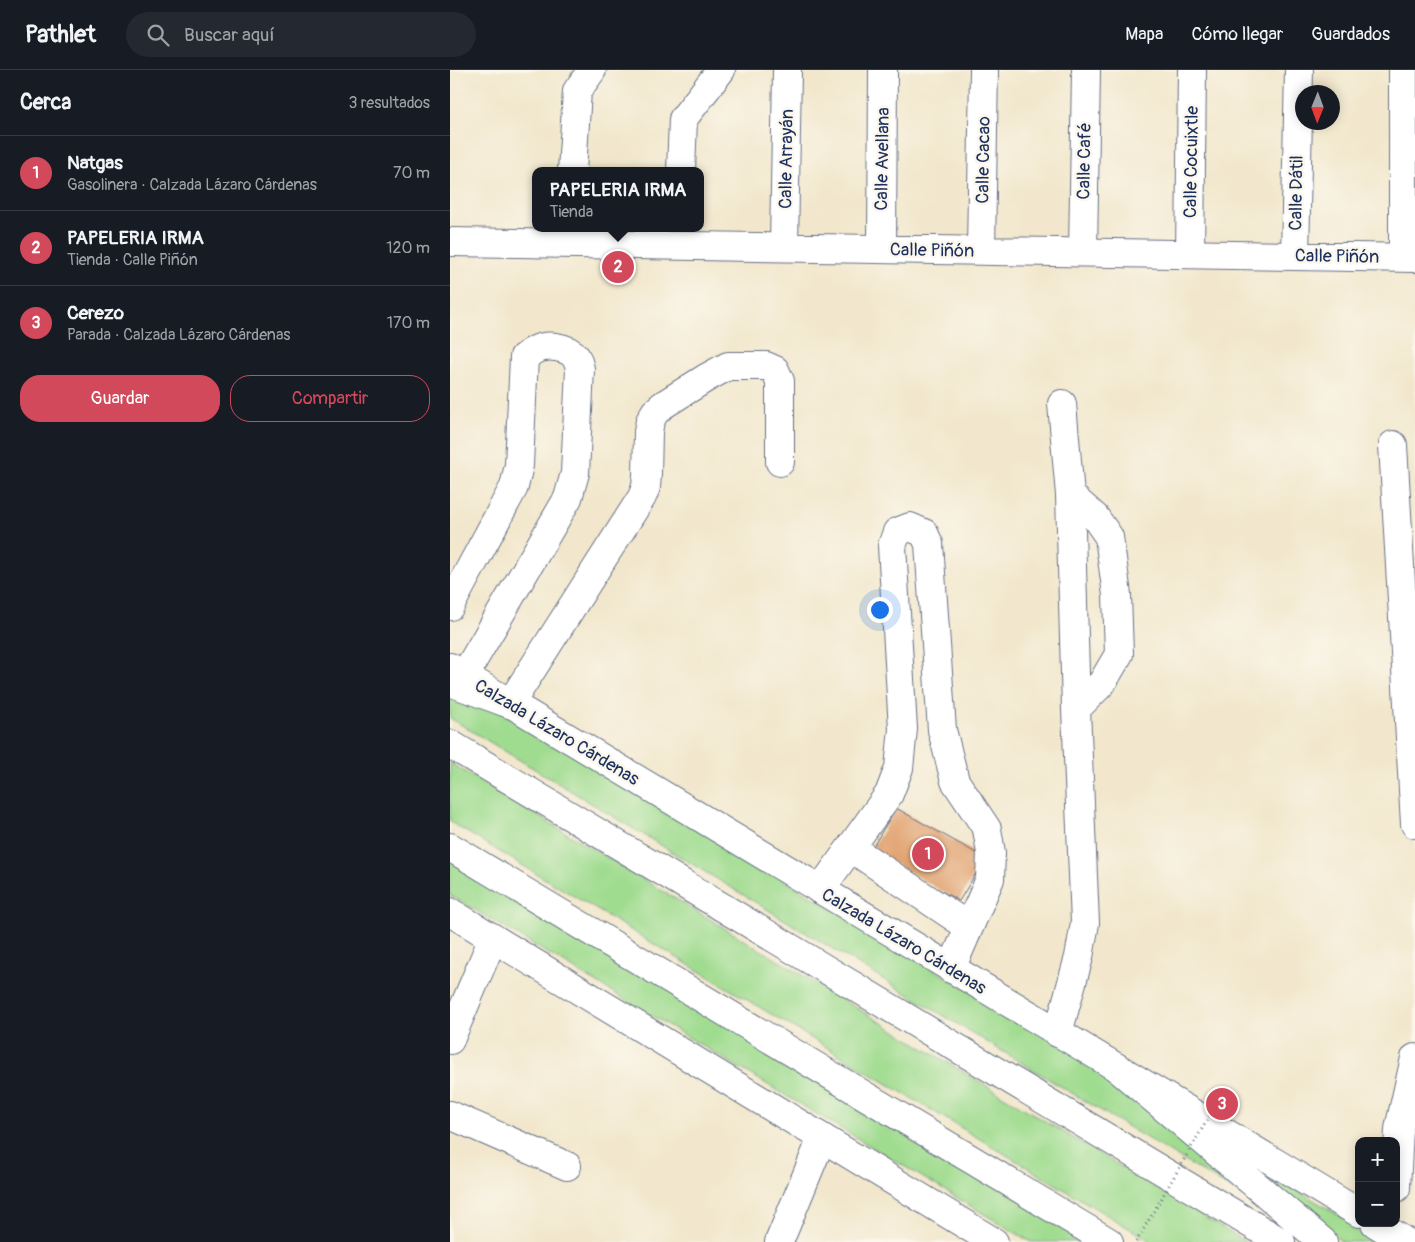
<!DOCTYPE html>
<html lang="es">
<head>
<meta charset="utf-8">
<style>
	:root { --surface:#171b24; --page:#242831; --text:#f1f3f6; --muted:#9ea1a6; --line:#363941; --accent:#d1495b }
	body { margin:0; font-family:Pangolin,sans-serif; background:var(--page); color:var(--text) }
	.controls { position:absolute; right:15px; bottom:15px; display:grid; overflow:hidden; border-radius:10px; box-shadow:0 2px 12px #0003 }
	.controls button { width:45px; height:45px; display:grid; place-items:center; padding:0; border:0; border-bottom:1px solid var(--line); background:var(--surface); color:var(--text); font:25px sans-serif }
	.compass { position:absolute; left:845px; top:15px; width:45px; height:45px; border-radius:50%; background:var(--surface); box-shadow:0 2px 12px #0003; rotate:181deg }
	.you { position:absolute; left:429px; top:539px; width:18px; height:18px; margin:-12px; border:4px solid #fff; border-radius:50%; background:#1a73e8; box-shadow:0 0 0 8px #1a73e833 }
	.badge { display:grid; place-items:center; width:32px; height:32px; border-radius:50%; background:var(--accent); color:#fff; font-size:16px; font-weight:700 }
	.pin { position:absolute; translate:-50% -50%; border:2px solid #fff; box-shadow:0 1px 5px #0006 }
	.popup { position:absolute; left:82px; top:97px; width:172px; height:65px; box-sizing:border-box; display:grid; place-content:center; border-radius:10px; background:var(--surface); filter:drop-shadow(0 1px 4px #0005); font-size:16px; white-space:nowrap; color:var(--muted) }
	.popup b { font-size:19px; color:var(--text) }
	.popup::after { content:''; position:absolute; left:50%; top:100%; margin-left:-10px; border:10px solid transparent; border-top-color:var(--surface) }
	.list { margin:0; padding:0; list-style:none }
	h2 { display:flex; justify-content:space-between; align-items:center; height:65px; margin:0; padding:0 20px; font-size:21px }
	h2 small { font-size:16px; font-weight:400; color:var(--muted) }
	.list li { display:grid; grid-template-columns:32px 1fr auto; gap:15px; align-items:center; box-sizing:border-box; height:75px; padding:0 20px; border-top:1px solid var(--line) }
	.list b { display:block; font-size:19px; white-space:nowrap }
	.list p { margin:0; font-size:16px; white-space:nowrap; color:var(--muted) }
	.list em { font-size:16px; font-style:normal; color:var(--muted) }
	.actions { display:flex; gap:10px; padding:15px 20px }
	.actions a { flex:1; padding:11px 0; border:1px solid var(--accent); border-radius:20px; text-align:center; font-size:18px; color:var(--accent) }
	.actions .main { background:var(--accent); color:#fff }
	.icon { flex:none; width:28px; height:28px; fill:none; stroke:currentColor; stroke-width:2; stroke-linecap:round; stroke-linejoin:round }
	.map { position:relative; flex:none; width:965px; height:1172px; overflow:hidden }
	header { display:flex; align-items:center; gap:30px; box-sizing:border-box; height:70px; padding:0 25px; background:var(--surface); border-bottom:1px solid var(--line) }
	header strong { font-size:24px }
	nav { display:flex; gap:28px; margin-inline-start:auto; font-size:18px }
	.search { width:350px; height:45px; background:var(--page); display:flex; align-items:center; gap:12px; box-sizing:border-box; padding:0 18px; border-radius:28px; color:var(--muted); font-size:19px }
	main { display:flex }
	aside { flex:1; background:var(--surface) }
	.map>svg:first-child { display:block }
	.green { fill:#a0dc90; stroke:#5e8677 }
	.building { fill:#e1a270 }
	.lines { fill:none; stroke-linecap:round; stroke-linejoin:round }
	.minor-casing { stroke:#666f84; stroke-width:30 }
	.major-casing { stroke:#666f84; stroke-width:30 }
	.highway-casing { stroke:#666f84; stroke-width:30 }
	.minor { stroke:#fff; stroke-width:28 }
	.major { stroke:#fff; stroke-width:28 }
	.highway { stroke:#fff; stroke-width:28 }
	.path-bridge { stroke:#666f84; stroke-width:3; stroke-dasharray:1 4; stroke-linecap:butt }
	.labels { text-anchor:middle; stroke-width:5; stroke-linejoin:round; paint-order:stroke }
	.street-label { font-size:18px; fill:#1b2f5e; stroke:#fbf7ec }
</style>
</head>
<body>
<header>
<strong>Pathlet</strong>
<div class="search"><svg class="icon" aria-label="search" viewBox="0 0 24 24"><circle cx="10" cy="10" r="6"/><path d="M15 15l6 6"/></svg>Buscar aquí</div>
<nav><a>Mapa</a><a>Cómo llegar</a><a>Guardados</a></nav>
</header>
<main>
<aside>
<h2>Cerca<small>3 resultados</small></h2>
<ul class="list">
<li><span class="badge">1</span><div><b>Natgas</b><p>Gasolinera · Calzada Lázaro Cárdenas</p></div><em>70 m</em></li>
<li><span class="badge">2</span><div><b>PAPELERIA IRMA</b><p>Tienda · Calle Piñón</p></div><em>120 m</em></li>
<li><span class="badge">3</span><div><b>Cerezo</b><p>Parada · Calzada Lázaro Cárdenas</p></div><em>170 m</em></li>
</ul>
<div class="actions"><a class="main">Guardar</a><a>Compartir</a></div>
</aside>
<div class="map">
<svg width="965" height="1172" viewBox="0 0 965 1172">
	<rect width="100%" height="100%" fill="#fbf7ec"/>
	<filter id="ink" filterUnits="userSpaceOnUse"><feTurbulence type="fractalNoise" baseFrequency=".02" numOctaves="2"/><feDisplacementMap in="SourceGraphic" scale="10" xChannelSelector="R" yChannelSelector="G"/><feConvolveMatrix kernelMatrix="1 2 1 2 8 2 1 2 1" color-interpolation-filters="sRGB"/></filter>
	<filter id="wash" filterUnits="userSpaceOnUse"><feTurbulence type="fractalNoise" baseFrequency=".0096" numOctaves="4" result="noise"/><feDisplacementMap in="SourceGraphic" scale="20" xChannelSelector="R" yChannelSelector="G"/><feGaussianBlur stdDeviation="1.12" result="paint"/><feColorMatrix in="noise" values="0 0 0 0 0 0 0 0 0 0 0 0 0 0 0 0 0 1.4 0 .05"/><feComposite in="paint" operator="in"/></filter>
	<g filter="url(#wash)">
		<rect width="100%" height="100%" fill="#f2e7cc"/>
		<path class="green" d="M 0,622 L 58,644 L 663,1007 L 814,1139 L 0,648 Z
			M 0,693 L 796,1172 L 702,1172 L 0,752 Z
			M 0,785 L 643,1172 L 581,1172 L 0,825 Z
			M 786,1084 L 934,1172 L 892,1172 Z"/>
		<g id="blocks">
			<path class="building" d="M 446,738 L 535,788 L 509,831 L 421,780 Z"/>
		</g>
	</g>
	<g filter="url(#ink)">
		<use href="#blocks" fill-opacity="0" stroke="#666f84" stroke-width="1"/>
		<g class="lines">
			<defs>
				<path id="minor" d="M 953,0 L 953,187
					M 122,101 L 127,21 L 142,0
					M 231,101 L 233,49 L 271,0
					M 0,172 L 965,188
					M 334,177 L 337,0
					M 432,179 L 433,0
					M 531,180 L 534,0
					M 633,182 L 636,0
					M 740,184 L 742,0
					M 845,186 L 849,0
					M 943,375 L 965,754
					M 620,425 L 645,447 L 659,467 L 667,525 L 669,584 L 652,613 L 626,639
					M 0,536 L 64,417 L 69,395 L 74,287 C 78,285 81,282 85,280 C 97,274 117,276 126,287 C 128,290 129,295 130,299 L 125,403 L 118,428 L 14,606
					M 60,634 L 192,427 L 196,417 L 197,405 L 198,362 L 200,351 L 205,342 L 213,335 L 256,308 L 278,296 L 316,296 L 325,300 L 330,311 L 330,392
					M 401,778 L 519,857
					M 370,820 L 439,724 L 449,698 L 453,659 L 442,476 L 447,462 L 460,457 L 474,463 L 479,474 L 492,660 L 505,711 L 537,759 L 541,783 L 540,809 L 501,899
					M 608,963 L 629,887 L 635,853 L 626,639 L 620,425 L 612,334
					M 0,970 L 43,868
					M 0,1045 L 117,1096
					M 946,1118 L 949,1059 L 965,988
					M 329,1172 L 372,1068"/>
				<path id="major" d="M 0,597 L 909,1143
					M 0,842 L 544,1172
					M 925,1153 L 956,1172"/>
				<path id="highway" d="M 0,612 L 60,634
					M 0,674 L 831,1172
					M 0,777 L 659,1172
					M 666,997 L 873,1172"/>
			</defs>
			<use href="#minor" class="minor-casing"/>
			<use href="#major" class="major-casing"/>
			<use href="#highway" class="highway-casing"/>
			<use href="#minor" class="minor"/>
			<use href="#major" class="major"/>
			<use href="#highway" class="highway"/>
			<path class="path-bridge" d="M 686,1172 L 770,1028"/>
		</g>
	</g>
	<g class="labels">
		<g class="street-label">
			<text transform="translate(336 89) rotate(-89)" y="6">Calle Arrayán</text>
			<text transform="translate(432 89) rotate(-89)" y="6">Calle Avellana</text>
			<text transform="translate(533 90) rotate(-89)" y="6">Calle Cacao</text>
			<text transform="translate(634 91) rotate(-89)" y="6">Calle Café</text>
			<text transform="translate(741 92) rotate(-89)" y="6">Calle Cocuixtle</text>
			<text transform="translate(846 123) rotate(-89)" y="6">Calle Dátil</text>
			<text transform="translate(482 180) rotate(1)" y="6">Calle Piñón</text>
			<text transform="translate(887 186) rotate(1)" y="6">Calle Piñón</text>
			<text transform="translate(107 662) rotate(31)" y="6">Calzada Lázaro Cárdenas</text>
			<text transform="translate(454 871) rotate(31)" y="6">Calzada Lázaro Cárdenas</text>
		</g>
	</g>
</svg>
<div class="controls">
<button>+</button>
<button>−</button>
</div>
<svg class="compass" viewBox="-18 -18 36 36"><path d="M0-13l5 13h-10z" fill="#e53935"/><path d="M0 13l5-13h-10z" fill="#9ea1a6"/></svg>
<div class="you"></div>
<div class="pin badge" style="left:478px;top:784px">1</div>
<div class="pin badge" style="left:168px;top:197px">2</div>
<div class="popup"><b>PAPELERIA IRMA</b>Tienda</div>
<div class="pin badge" style="left:772px;top:1034px">3</div>
</div>
</main>
</body>
</html>
